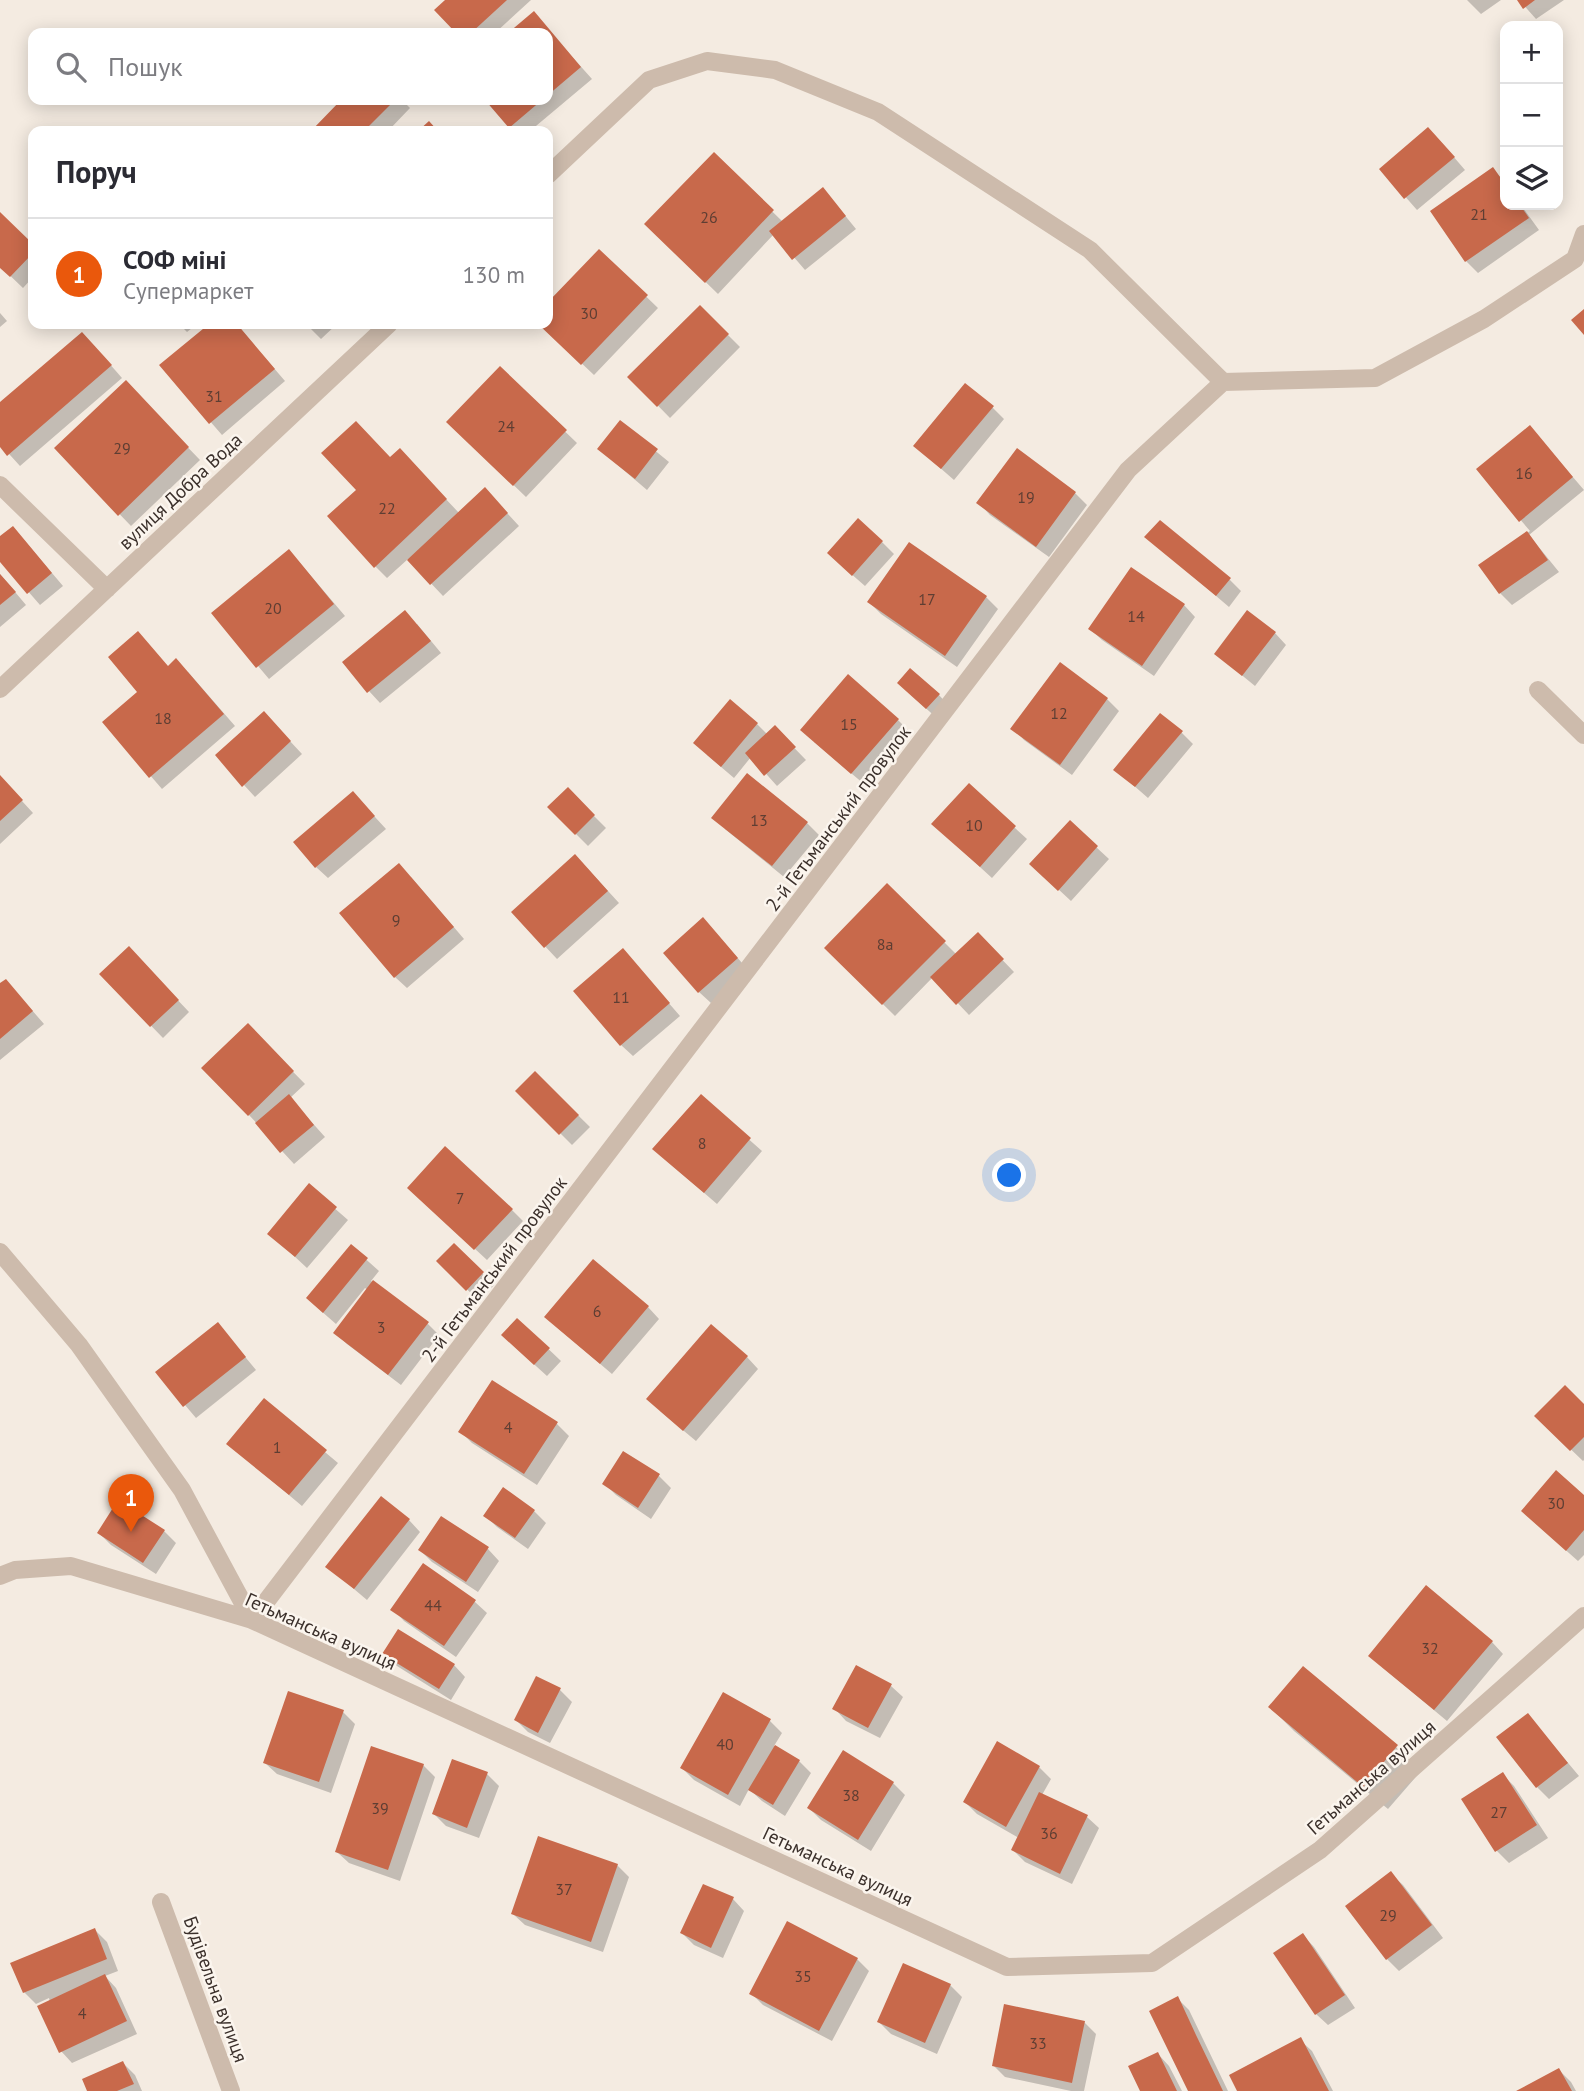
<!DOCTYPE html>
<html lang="uk">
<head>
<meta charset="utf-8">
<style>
	:root { --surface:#fff; --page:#f7f7f7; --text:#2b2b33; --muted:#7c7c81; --line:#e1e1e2; --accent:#ea580c }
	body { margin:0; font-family:"PT Sans",sans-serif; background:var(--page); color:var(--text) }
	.controls { position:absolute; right:21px; top:21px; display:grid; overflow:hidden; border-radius:14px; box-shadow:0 4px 18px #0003 }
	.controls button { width:63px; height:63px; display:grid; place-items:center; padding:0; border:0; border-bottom:2px solid var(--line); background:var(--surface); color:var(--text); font:35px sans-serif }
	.you { position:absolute; left:1010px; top:1176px; width:24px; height:24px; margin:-18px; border:5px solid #fff; border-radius:50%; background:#1a73e8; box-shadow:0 0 0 10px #1a73e833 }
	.badge { display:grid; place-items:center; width:46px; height:46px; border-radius:50%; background:var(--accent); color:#fff; font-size:23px; font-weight:700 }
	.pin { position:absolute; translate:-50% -58px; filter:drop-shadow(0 2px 4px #0008) }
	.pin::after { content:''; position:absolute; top:37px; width:24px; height:21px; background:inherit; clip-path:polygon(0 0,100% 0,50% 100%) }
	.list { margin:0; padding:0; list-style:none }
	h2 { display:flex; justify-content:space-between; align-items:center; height:91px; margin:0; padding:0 28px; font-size:30px }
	h2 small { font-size:23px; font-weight:400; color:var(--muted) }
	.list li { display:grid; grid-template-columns:46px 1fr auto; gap:21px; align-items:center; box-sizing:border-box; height:112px; padding:0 28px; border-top:2px solid var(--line) }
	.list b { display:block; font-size:26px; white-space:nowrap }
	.list p { margin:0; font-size:23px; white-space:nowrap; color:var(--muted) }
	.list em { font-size:23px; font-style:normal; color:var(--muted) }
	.icon { flex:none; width:38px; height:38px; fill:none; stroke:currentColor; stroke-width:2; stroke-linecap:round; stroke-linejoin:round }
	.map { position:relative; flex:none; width:1584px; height:2091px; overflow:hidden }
	.search { position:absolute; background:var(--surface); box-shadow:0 4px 18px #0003; left:28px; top:28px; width:525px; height:77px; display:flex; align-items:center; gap:18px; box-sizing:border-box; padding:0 24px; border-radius:14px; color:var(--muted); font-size:26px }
	.panel { position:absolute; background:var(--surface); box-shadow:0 4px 18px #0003; left:28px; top:126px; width:525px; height:203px; border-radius:14px }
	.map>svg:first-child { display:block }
	.shadow { fill:#0003 }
	.building { fill:#c8694b }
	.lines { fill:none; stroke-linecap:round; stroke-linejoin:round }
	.minor { stroke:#cdbbac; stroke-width:18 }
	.labels { text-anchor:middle; stroke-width:5; stroke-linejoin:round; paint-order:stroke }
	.number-label { font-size:16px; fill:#5e3e33 }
	.street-label { font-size:19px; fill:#3b302b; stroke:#fbf5ee }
</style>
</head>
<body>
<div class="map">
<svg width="1584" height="2091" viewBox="0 0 1584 2091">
	<rect width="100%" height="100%" fill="#f4ebe1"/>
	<path class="shadow" d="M 447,0 L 531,0 L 495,33 L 458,33 L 437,10 Z
		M 1467,0 L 1501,0 L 1481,14 Z
		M 1519,0 L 1564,0 L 1536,19 Z
		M 534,14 L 592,79 L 530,131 L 514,131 L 487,100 L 548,100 L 548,33 L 511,33 Z
		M 344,100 L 402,100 L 410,108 L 388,131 L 313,131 Z
		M 1440,141 L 1465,170 L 1417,210 L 1381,169 Z
		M 714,155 L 783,222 L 834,202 L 856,229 L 805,270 L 774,234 L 718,294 L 646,224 Z
		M 1493,170 L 1505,182 L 1505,205 L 1521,205 L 1539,230 L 1478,273 L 1466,261 L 1432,211 Z
		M 0,215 L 33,247 L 33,277 L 23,288 L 0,266 Z
		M 599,251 L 658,308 L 594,375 L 540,324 L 548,324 L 548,305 Z
		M 700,307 L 740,347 L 670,418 L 630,377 Z
		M 0,313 L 7,321 L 0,327 Z
		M 179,324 L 197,324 L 187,332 Z
		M 211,324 L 236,324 L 285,381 L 222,435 L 162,366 Z
		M 306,324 L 337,324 L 321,339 Z
		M 94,346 L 122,378 L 20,466 L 0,444 L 0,404 Z
		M 500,369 L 577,443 L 526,497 L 448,422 Z
		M 126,383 L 200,460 L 131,526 L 56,448 Z
		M 992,407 L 1004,419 L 954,480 L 915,446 Z
		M 620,422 L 669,462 L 647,490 L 599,449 Z
		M 1530,427 L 1584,490 L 1529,535 L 1559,572 L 1512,605 L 1500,593 L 1480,565 L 1530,531 L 1478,470 Z
		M 1017,451 L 1075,493 L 1087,505 L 1049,557 L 990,515 L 979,503 Z
		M 390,459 L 411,462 L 459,513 L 496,501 L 519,526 L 443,596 L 408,559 L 387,578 L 375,566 Z
		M 1147,537 L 1230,580 L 1241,591 L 1229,607 Z
		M 0,538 L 24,540 L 63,586 L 40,605 L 0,559 Z
		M 882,542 L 894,554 L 865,586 L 841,565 Z
		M 909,544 L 986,597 L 998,609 L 957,667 L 881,614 L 869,602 Z
		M 300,563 L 345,616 L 269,679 L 213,613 Z
		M 0,574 L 26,605 L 0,627 Z
		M 1184,605 L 1195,617 L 1154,676 L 1102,640 L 1090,629 Z
		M 417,624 L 441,653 L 380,703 L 369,691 Z
		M 1275,633 L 1286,645 L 1255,686 L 1216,654 Z
		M 169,667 L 188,672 L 235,726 L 162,789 L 104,722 Z
		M 911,695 L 939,695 L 950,707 L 939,720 Z
		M 1107,699 L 1119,711 L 1072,775 L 1024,740 L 1013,728 Z
		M 898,720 L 910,732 L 864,784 L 814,742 Z
		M 757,724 L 768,735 L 775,728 L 806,760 L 777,786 L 751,757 L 734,778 L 707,755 Z
		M 275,725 L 302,754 L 255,797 L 244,785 Z
		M 1181,732 L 1193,744 L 1148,798 L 1116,770 Z
		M 0,777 L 33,813 L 0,844 Z
		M 969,786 L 1027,839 L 992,878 L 946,836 Z
		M 568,790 L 606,828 L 588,846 L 550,808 Z
		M 364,805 L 386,829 L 328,878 L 316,867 Z
		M 807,823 L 819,835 L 784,877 L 725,829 Z
		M 1070,823 L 1109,859 L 1071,901 L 1043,875 Z
		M 587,868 L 619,903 L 557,959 L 513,912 Z
		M 411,877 L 464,939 L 407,988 L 395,977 Z
		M 887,885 L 957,955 L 990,947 L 1014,972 L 969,1015 L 933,977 L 895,1016 L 826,948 Z
		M 715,932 L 749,971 L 711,1003 L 699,992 Z
		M 140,960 L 189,1012 L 163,1038 L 101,974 Z
		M 634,963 L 680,1016 L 633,1056 L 621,1045 Z
		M 0,986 L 17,993 L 44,1024 L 0,1060 Z
		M 248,1026 L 305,1084 L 290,1098 L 325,1137 L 294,1164 L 249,1115 Z
		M 535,1073 L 590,1127 L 572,1145 L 518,1091 Z
		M 701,1097 L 762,1151 L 717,1204 L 667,1161 Z
		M 309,1186 L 348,1220 L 307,1268 L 279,1242 Z
		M 421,1199 L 512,1210 L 523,1221 L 487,1260 Z
		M 454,1245 L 494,1285 L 479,1301 L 438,1261 Z
		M 351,1246 L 379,1271 L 371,1281 L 427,1323 L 439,1335 L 401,1385 L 347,1344 L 335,1333 L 368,1290 L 365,1288 L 336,1324 L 320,1310 Z
		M 648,1307 L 659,1319 L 612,1374 L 558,1328 Z
		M 518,1320 L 561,1361 L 547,1376 L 515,1347 Z
		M 218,1324 L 256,1370 L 196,1418 L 157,1372 Z
		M 747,1357 L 758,1369 L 696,1441 L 660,1411 Z
		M 492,1382 L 557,1424 L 569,1436 L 537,1485 L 472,1443 L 460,1431 Z
		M 264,1401 L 338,1463 L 302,1506 L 228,1444 Z
		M 1584,1406 L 1584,1460 L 1583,1461 L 1536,1416 Z
		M 659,1476 L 671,1488 L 651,1519 L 616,1495 L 604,1483 Z
		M 1584,1497 L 1584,1555 L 1578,1561 L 1535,1523 Z
		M 534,1511 L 546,1523 L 528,1549 L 497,1527 L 485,1515 Z
		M 409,1520 L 420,1532 L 367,1600 L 328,1567 Z
		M 164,1531 L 176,1543 L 156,1574 L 111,1545 L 99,1533 Z
		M 488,1549 L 499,1561 L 478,1592 L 432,1562 L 420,1550 Z
		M 424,1566 L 475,1602 L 487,1613 L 456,1657 L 404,1621 L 393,1609 Z
		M 1492,1642 L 1503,1654 L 1447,1721 L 1382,1667 Z
		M 385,1654 L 454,1665 L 465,1677 L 451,1700 L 397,1666 Z
		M 891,1686 L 903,1697 L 880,1738 L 846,1721 L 835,1709 Z
		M 560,1690 L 572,1702 L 550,1743 L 528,1732 L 516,1720 Z
		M 1270,1707 L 1396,1747 L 1421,1771 L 1388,1809 L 1294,1731 Z
		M 343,1712 L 355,1724 L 331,1793 L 277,1774 L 265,1763 Z
		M 1528,1715 L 1579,1776 L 1549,1799 L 1537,1787 Z
		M 770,1721 L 782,1733 L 774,1746 L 799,1761 L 811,1773 L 785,1816 L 762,1801 L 749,1789 L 740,1806 L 694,1780 L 682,1768 Z
		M 423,1765 L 435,1777 L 400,1881 L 349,1863 L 337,1852 Z
		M 1039,1767 L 1051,1779 L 1042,1795 L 1087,1817 L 1099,1828 L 1072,1884 L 1025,1862 L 1013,1850 L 1019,1838 L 977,1814 L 965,1802 Z
		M 487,1774 L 499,1786 L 479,1838 L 446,1826 L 434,1814 Z
		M 1503,1775 L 1514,1786 L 1548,1838 L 1509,1863 L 1497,1851 L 1463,1800 Z
		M 893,1783 L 905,1795 L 871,1851 L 821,1820 L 809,1808 Z
		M 617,1865 L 629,1877 L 603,1952 L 525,1925 L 513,1914 Z
		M 1391,1874 L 1403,1885 L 1443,1938 L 1399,1971 L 1387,1959 Z
		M 733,1899 L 744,1911 L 723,1958 L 694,1945 L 682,1933 Z
		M 95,1930 L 107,1942 L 118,1971 L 105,1976 L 116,1988 L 137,2034 L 72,2063 L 61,2051 L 49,1998 L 36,2004 L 24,1992 Z
		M 1303,1935 L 1314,1947 L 1355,2008 L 1328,2025 L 1316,2014 Z
		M 857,1959 L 869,1971 L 832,2041 L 763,2005 L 751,1993 Z
		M 950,1985 L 962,1997 L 937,2054 L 891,2034 L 879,2022 Z
		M 1177,1998 L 1189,2010 L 1228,2091 L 1190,2091 Z
		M 1084,2022 L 1096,2034 L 1084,2091 L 1071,2091 L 1005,2077 L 993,2065 Z
		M 1300,2040 L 1312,2051 L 1333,2091 L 1239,2091 Z
		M 1158,2054 L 1169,2066 L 1182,2091 L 1142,2091 Z
		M 123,2063 L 135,2075 L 142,2091 L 89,2091 Z
		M 1559,2070 L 1571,2082 L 1576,2091 L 1519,2091 Z"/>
	<path class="building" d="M 445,0 L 507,0 L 471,33 L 456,33 L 434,10 Z
		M 1517,0 L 1535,0 L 1523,9 Z
		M 534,11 L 581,67 L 548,95 L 548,33 L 508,33 Z
		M 341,100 L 395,100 L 364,131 L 311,131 Z
		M 485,100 L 542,100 L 509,128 Z
		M 429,121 L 438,131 L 418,131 Z
		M 1428,127 L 1455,157 L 1404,199 L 1379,169 Z
		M 714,152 L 774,210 L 705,283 L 644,224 Z
		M 1493,167 L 1505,184 L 1505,205 L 1520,205 L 1529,218 L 1465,262 L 1430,211 Z
		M 823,187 L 846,216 L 792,260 L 769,231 Z
		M 0,212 L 33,244 L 33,253 L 10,277 L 0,268 Z
		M 599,249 L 648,295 L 581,365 L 538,324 L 548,324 L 548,302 Z
		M 700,305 L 729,334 L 657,407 L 627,377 Z
		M 1584,309 L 1584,335 L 1571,320 Z
		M 209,324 L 237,324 L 275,369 L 209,424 L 159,365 Z
		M 82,332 L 112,365 L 7,456 L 0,447 L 0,402 Z
		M 500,366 L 567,430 L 513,486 L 446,422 Z
		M 126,380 L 189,447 L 118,516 L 54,448 Z
		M 965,383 L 994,406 L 941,469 L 913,446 Z
		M 620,420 L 658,449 L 635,479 L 597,449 Z
		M 356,421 L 390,457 L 400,448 L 447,499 L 374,568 L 327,516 L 356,490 L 321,453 Z
		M 1530,425 L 1573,477 L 1519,522 L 1476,469 Z
		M 1017,448 L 1076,492 L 1036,547 L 976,503 Z
		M 485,487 L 508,513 L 430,585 L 407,560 Z
		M 858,518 L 883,541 L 852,576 L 827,553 Z
		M 1160,520 L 1231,578 L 1216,596 L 1144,537 Z
		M 13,526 L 52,573 L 27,594 L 0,562 L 0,536 Z
		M 1527,531 L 1548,560 L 1499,594 L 1478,565 Z
		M 909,542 L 987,596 L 945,656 L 867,602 Z
		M 289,549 L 334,604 L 256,668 L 211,613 Z
		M 1131,567 L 1185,604 L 1142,666 L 1088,629 Z
		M 0,574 L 16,592 L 0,605 Z
		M 405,610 L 431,641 L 367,693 L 342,662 Z
		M 1247,610 L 1276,632 L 1242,676 L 1214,654 Z
		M 138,631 L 168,666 L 176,658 L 224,714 L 149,778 L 102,722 L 137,692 L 108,657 Z
		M 1060,662 L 1108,698 L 1060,765 L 1010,729 Z
		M 910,668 L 940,694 L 926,709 L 897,683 Z
		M 848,674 L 899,719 L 851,774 L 800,730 Z
		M 730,699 L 758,723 L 721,767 L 693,743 Z
		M 264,711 L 291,741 L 242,787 L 215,755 Z
		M 1160,713 L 1183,731 L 1135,787 L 1113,770 Z
		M 775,725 L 796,747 L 764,776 L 745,753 Z
		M 747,773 L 808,822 L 772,866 L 711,818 Z
		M 0,775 L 23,800 L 0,821 Z
		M 969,783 L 1016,826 L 980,867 L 931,824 Z
		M 568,787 L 595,815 L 575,835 L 547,807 Z
		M 353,791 L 375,816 L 315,868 L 293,842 Z
		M 1070,820 L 1098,846 L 1058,891 L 1029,864 Z
		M 575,854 L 608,891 L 544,948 L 511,912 Z
		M 399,863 L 454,927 L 394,978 L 339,913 Z
		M 887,883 L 946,941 L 882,1005 L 824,948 Z
		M 703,917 L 738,958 L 698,993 L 663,953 Z
		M 978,932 L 1004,959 L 956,1005 L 930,977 Z
		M 129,946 L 179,1000 L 150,1027 L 99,974 Z
		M 623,948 L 670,1003 L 620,1046 L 573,991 Z
		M 6,979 L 33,1011 L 0,1039 L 0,983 Z
		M 248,1023 L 294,1071 L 248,1116 L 201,1068 Z
		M 535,1071 L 579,1115 L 559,1135 L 515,1091 Z
		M 289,1094 L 314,1125 L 280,1153 L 255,1123 Z
		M 701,1094 L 751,1138 L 704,1193 L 652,1149 Z
		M 445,1146 L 513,1209 L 474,1250 L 407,1188 Z
		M 309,1183 L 337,1207 L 295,1257 L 267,1234 Z
		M 454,1243 L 484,1272 L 466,1291 L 436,1261 Z
		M 351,1244 L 368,1258 L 323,1313 L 306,1298 Z
		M 593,1259 L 649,1306 L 600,1364 L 544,1317 Z
		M 373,1280 L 429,1322 L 388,1375 L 333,1333 Z
		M 517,1318 L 550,1348 L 534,1365 L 501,1335 Z
		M 218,1322 L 246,1357 L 183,1407 L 155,1372 Z
		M 711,1324 L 748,1356 L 683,1431 L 646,1399 Z
		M 492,1380 L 558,1422 L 524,1474 L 458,1432 Z
		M 1565,1385 L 1584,1404 L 1584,1437 L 1570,1451 L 1534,1416 Z
		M 264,1398 L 327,1450 L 289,1495 L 226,1444 Z
		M 623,1451 L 660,1474 L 638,1508 L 602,1484 Z
		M 1556,1470 L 1584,1495 L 1584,1530 L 1566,1551 L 1521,1511 Z
		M 503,1487 L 535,1510 L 515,1538 L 483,1516 Z
		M 381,1496 L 410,1519 L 354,1589 L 325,1567 Z
		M 118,1500 L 165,1530 L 143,1563 L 97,1533 Z
		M 441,1516 L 489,1547 L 466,1582 L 418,1550 Z
		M 423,1563 L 476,1600 L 444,1646 L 390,1610 Z
		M 1426,1585 L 1493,1641 L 1434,1710 L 1368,1656 Z
		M 398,1629 L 455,1664 L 439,1689 L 382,1654 Z
		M 856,1665 L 892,1684 L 868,1728 L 832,1709 Z
		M 1303,1666 L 1398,1745 L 1363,1787 L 1268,1707 Z
		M 536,1676 L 561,1688 L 538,1733 L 514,1720 Z
		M 288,1691 L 344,1710 L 319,1782 L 263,1763 Z
		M 723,1692 L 771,1719 L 728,1795 L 680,1768 Z
		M 1528,1713 L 1568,1763 L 1536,1788 L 1496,1737 Z
		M 997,1741 L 1040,1766 L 1006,1827 L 963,1802 Z
		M 775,1745 L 800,1760 L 773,1805 L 748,1790 Z
		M 371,1746 L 424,1764 L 388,1870 L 335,1852 Z
		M 843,1750 L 894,1782 L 858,1840 L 807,1808 Z
		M 452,1759 L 488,1772 L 467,1828 L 432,1814 Z
		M 1503,1772 L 1537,1825 L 1495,1852 L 1461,1799 Z
		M 1039,1792 L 1088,1815 L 1060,1874 L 1011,1850 Z
		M 538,1836 L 618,1864 L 591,1942 L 511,1914 Z
		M 1391,1871 L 1432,1925 L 1386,1960 L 1345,1906 Z
		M 703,1884 L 734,1897 L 711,1948 L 680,1933 Z
		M 787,1921 L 858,1958 L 819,2031 L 749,1994 Z
		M 95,1928 L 107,1959 L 23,1993 L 10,1963 Z
		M 1303,1933 L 1345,1995 L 1315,2015 L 1273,1953 Z
		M 903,1963 L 951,1984 L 925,2043 L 877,2022 Z
		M 105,1974 L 127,2021 L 59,2053 L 37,2006 Z
		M 1178,1996 L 1196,2035 L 1223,2091 L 1188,2091 L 1149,2011 Z
		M 1004,2004 L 1085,2021 L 1072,2083 L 992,2066 Z
		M 1301,2037 L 1329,2091 L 1237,2091 L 1229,2075 Z
		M 1158,2052 L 1177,2091 L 1140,2091 L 1128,2066 Z
		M 123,2061 L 134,2084 L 117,2091 L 87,2091 L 82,2079 Z
		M 1559,2068 L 1572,2091 L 1516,2091 Z"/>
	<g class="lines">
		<path class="minor" d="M 548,175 L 649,80 L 707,61 L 775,70 L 878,112 L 1090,250 L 1223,382
			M 0,485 L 107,589
			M 0,689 L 389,324
			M 1538,690 L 1584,735
			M 0,1252 L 79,1345 L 182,1490 L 252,1620 L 1128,470 L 1223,382 L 1375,378 L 1484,319 L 1575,259 L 1584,234
			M 0,1576 L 15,1570 L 71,1566 L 252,1620 L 1007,1967 L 1152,1963 L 1320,1850 L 1584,1616
			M 161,1902 L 231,2091"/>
	</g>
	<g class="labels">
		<g class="number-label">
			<text x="1479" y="220">21</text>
			<text x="709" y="223">26</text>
			<text x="589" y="319">30</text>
			<text x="214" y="402">31</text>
			<text x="506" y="432">24</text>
			<text x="122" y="454">29</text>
			<text x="1524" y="479">16</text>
			<text x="1026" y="503">19</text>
			<text x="387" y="514">22</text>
			<text x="927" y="605">17</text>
			<text x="273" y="614">20</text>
			<text x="1136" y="622">14</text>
			<text x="1059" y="719">12</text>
			<text x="163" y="724">18</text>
			<text x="849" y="730">15</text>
			<text x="759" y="826">13</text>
			<text x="974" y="831">10</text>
			<text x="396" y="926">9</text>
			<text x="885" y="950">8а</text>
			<text x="621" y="1003">11</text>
			<text x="702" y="1149">8</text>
			<text x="460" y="1204">7</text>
			<text x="597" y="1317">6</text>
			<text x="381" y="1333">3</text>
			<text x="508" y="1433">4</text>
			<text x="277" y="1453">1</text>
			<text x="1556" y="1509">30</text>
			<text x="433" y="1611">44</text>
			<text x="1430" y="1654">32</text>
			<text x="725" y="1750">40</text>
			<text x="851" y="1801">38</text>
			<text x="380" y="1814">39</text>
			<text x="1499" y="1818">27</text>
			<text x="1049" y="1839">36</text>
			<text x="564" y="1895">37</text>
			<text x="1388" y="1921">29</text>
			<text x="803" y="1982">35</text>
			<text x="82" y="2019">4</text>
			<text x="1038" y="2049">33</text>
		</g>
		<g class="street-label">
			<text transform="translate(180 491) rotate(-43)" y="7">вулиця Добра Вода</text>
			<text transform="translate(838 818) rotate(-53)" y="7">2-й Гетьманський провулок</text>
			<text transform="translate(494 1269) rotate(-53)" y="7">2-й Гетьманський провулок</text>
			<text transform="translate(321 1631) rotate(24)" y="7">Гетьманська вулиця</text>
			<text transform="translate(1371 1777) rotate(-41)" y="7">Гетьманська вулиця</text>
			<text transform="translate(838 1866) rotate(25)" y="7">Гетьманська вулиця</text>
			<text transform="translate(216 1989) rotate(70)" y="7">Будівельна вулиця</text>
		</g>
	</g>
</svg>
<div class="controls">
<button>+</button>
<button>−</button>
<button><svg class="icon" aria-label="layers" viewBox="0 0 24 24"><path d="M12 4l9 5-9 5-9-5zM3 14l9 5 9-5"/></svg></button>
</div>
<div class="you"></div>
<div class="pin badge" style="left:131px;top:1532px">1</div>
<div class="search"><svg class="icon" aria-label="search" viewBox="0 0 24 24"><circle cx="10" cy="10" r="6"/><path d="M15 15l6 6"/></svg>Пошук</div>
<section class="panel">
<h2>Поруч<small></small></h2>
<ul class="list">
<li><span class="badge">1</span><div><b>СОФ міні</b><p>Супермаркет</p></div><em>130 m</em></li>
</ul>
</section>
</div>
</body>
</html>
